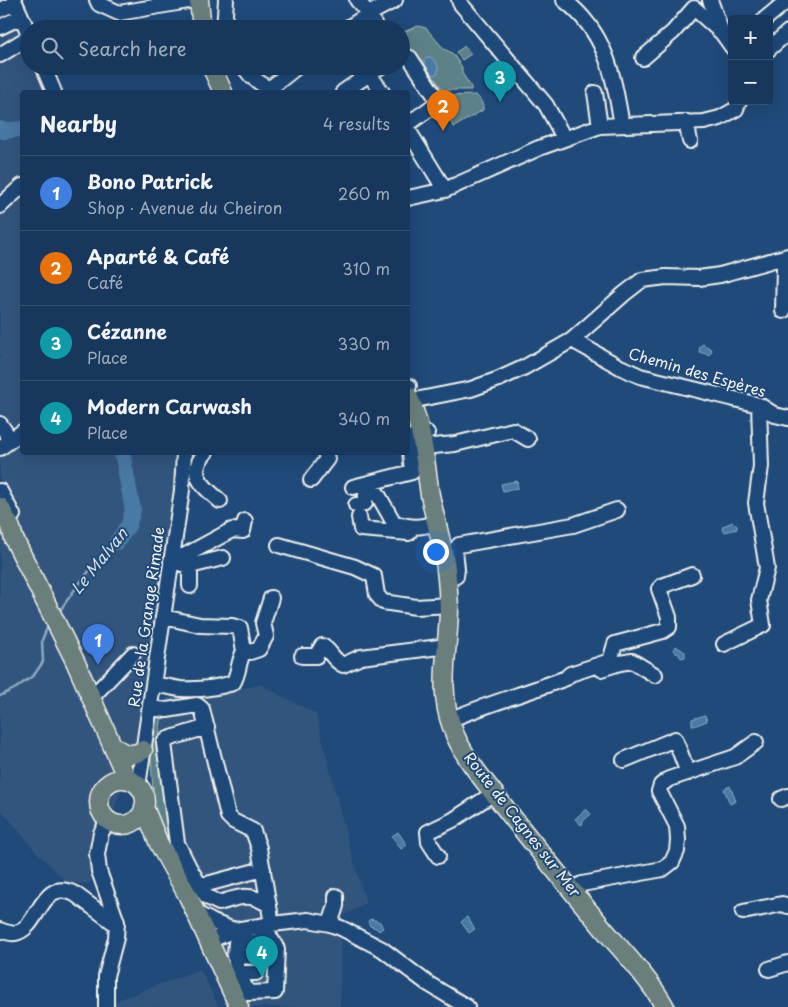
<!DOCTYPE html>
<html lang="en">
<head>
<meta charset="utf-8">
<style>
	:root { --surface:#17385c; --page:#203f62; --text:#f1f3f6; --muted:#9eacbb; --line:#365272; --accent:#8c9099 }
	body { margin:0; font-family:"Playpen Sans",sans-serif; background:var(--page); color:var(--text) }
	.controls { position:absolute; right:15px; top:15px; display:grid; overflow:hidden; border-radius:5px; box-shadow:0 5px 20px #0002 }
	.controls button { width:45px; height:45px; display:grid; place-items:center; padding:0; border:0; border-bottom:1px solid var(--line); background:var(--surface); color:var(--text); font:25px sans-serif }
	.you { position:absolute; left:435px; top:551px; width:18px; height:18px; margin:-12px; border:4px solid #fff; border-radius:50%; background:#1a73e8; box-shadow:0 0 0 8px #1a73e833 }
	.badge { display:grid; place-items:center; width:32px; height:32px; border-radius:50%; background:var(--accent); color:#fff; font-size:16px; font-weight:700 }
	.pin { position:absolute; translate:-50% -41px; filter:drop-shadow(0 1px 2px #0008) }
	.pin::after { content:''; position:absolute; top:26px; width:18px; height:15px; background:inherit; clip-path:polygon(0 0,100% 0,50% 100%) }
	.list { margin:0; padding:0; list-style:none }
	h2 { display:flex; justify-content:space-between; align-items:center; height:65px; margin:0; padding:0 20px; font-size:21px }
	h2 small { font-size:16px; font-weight:400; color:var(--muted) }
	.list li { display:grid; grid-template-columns:32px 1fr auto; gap:15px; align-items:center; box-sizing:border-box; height:75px; padding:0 20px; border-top:1px solid var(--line) }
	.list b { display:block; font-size:19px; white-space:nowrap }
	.list p { margin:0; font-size:16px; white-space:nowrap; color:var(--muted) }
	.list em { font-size:16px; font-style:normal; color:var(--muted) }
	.icon { flex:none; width:28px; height:28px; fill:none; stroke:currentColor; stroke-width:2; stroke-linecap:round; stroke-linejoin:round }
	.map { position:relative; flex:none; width:788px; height:1007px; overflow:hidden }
	.search { position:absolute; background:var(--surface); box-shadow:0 5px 20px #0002; left:20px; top:20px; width:390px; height:55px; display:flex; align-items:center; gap:12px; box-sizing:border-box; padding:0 18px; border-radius:28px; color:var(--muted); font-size:19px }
	.panel { position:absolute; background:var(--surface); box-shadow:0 5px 20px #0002; left:20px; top:90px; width:390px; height:365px; border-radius:5px }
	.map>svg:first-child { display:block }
	.built { fill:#33547e }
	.green { fill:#5b8187; stroke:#a8b9b8 }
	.water { fill:#4879a5; stroke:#8da9c0 }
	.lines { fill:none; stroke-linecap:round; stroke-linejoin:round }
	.stream { stroke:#8da9c0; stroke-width:2.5 }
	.river { stroke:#4879a5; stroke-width:16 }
	.minor-tunnel { stroke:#3f638a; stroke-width:14; stroke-dasharray:14 7; stroke-linecap:butt }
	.minor-casing { stroke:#f4f1e8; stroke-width:18 }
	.major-casing { stroke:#f4f1e8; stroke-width:21 }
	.minor { stroke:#1f4a7a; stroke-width:14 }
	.major { stroke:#6b7f7c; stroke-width:18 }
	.labels { text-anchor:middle; stroke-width:4; stroke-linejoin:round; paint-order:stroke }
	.street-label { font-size:15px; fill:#f4f1e8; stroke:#1f4a7a }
	.water-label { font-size:16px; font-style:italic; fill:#dadfde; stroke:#1f4a7a }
</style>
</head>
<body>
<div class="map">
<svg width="788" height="1007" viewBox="0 0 788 1007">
	<rect width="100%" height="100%" fill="#1f4a7a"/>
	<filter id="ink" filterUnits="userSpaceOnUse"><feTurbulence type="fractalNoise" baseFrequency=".02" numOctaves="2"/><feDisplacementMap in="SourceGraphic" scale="10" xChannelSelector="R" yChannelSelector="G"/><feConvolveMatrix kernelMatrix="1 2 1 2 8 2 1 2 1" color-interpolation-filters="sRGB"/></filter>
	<g filter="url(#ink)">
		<path class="built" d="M 0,0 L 5,0 L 8,8 L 29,39 L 29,66 L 46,66 L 64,92 L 22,92 L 22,452 L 179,453 L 145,694 L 131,760 L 90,883 L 69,884 L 37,853 L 0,808 Z
			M 261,685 L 316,714 L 347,838 L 366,903 L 341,917 L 340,1007 L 250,1007 L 155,815 L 151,773 L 155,716 L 164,713 L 165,698 L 205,694 Z
			M 200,969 L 219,1007 L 113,1007 L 113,1002 Z"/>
		<path class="green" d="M 418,26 L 426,28 L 444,49 L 452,53 L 462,67 L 462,73 L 471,87 L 471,90 L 443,90 L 416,53 L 401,45 L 401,33 Z
			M 465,46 L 471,54 L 462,60 L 456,52 Z
			M 475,95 C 480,97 484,105 483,110 L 454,127 L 439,107 L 443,98 L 446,96 Z
			M 162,714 L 159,736 L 164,781 L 172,831 L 168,842 L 157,819 L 154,808 L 150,740 L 155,716 Z"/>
		<path class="water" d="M 427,57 L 430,57 C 436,61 440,67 437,74 L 433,75 L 429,71 L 424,62 Z
			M 703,344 L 711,349 L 712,351 L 709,355 L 699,352 L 700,346 Z
			M 517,481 L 518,488 L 503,491 L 501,484 Z
			M 733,522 L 737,526 L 737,529 L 725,532 L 722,530 L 723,526 Z
			M 676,646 L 685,652 L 685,657 L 681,658 L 678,653 L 675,653 L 673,649 Z
			M 705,715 L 707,721 L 694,726 L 692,725 L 692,719 Z
			M 730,786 L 736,801 L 730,804 L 724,789 Z
			M 586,809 L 591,814 L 582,822 L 583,824 L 581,825 L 575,819 Z
			M 398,832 L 407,845 L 401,849 L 392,836 Z
			M 467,917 L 475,929 L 469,933 L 461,922 Z
			M 371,919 L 380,922 L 383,928 L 379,931 L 376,928 L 370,926 L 368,921 Z"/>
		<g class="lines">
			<path class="stream" d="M 61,609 C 79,583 93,564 117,542
				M 0,696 L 16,688 L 34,675 L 43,662 L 42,640 L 47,628"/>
			<path class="river" d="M 0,129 L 4,131 L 22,129
				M 117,542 L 129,524 L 133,510 L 122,452"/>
			<path class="minor-tunnel" d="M 261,951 L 270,951
				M 261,963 L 269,963
				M 256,980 L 268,980"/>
			<defs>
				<path id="minor" d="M 14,0 L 29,34
					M 97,0 L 99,4 L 119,13 L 194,0
					M 357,0 L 369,14 L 375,26
					M 459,0 L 460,3 L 546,105 L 564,138
					M 564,0 C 607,33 613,75 622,125
					M 710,0 L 721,30
					M 0,10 L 15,3
					M 765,19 L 788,0
					M 0,27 L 21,17
					M 224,29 L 226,0
					M 346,29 L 369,14 L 395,0
					M 769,49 L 788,32
					M 401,54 L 410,58 L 437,99 L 436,104 L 408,124
					M 0,55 L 29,37
					M 643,58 L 673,32 L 694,8 L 722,33 L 732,47
					M 43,66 L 54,92
					M 243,66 L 251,76 L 272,92
					M 369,74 L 382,92
					M 269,89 L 298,66
					M 343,92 L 381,66
					M 595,93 L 600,126
					M 686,122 L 690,141
					M 408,130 L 445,190
					M 408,198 L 445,190 L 539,148 L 600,126 L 704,122 L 720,118 L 736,109 L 739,101
					M 0,206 L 22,186
					M 782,258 L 784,267 L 783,311
					M 572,340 L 620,367 L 640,376 L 759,405 L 775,415 L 788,418
					M 408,387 L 409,386
					M 410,401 L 471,389 L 499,379 L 525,367 L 572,340 L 624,294 L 642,280 L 666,277 L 699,278 L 720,275 L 788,256
					M 0,424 L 11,440
					M 423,447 L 455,444 L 513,430 L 528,439
					M 0,448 L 22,432
					M 206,452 C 186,474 203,486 220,501
					M 311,480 L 327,459 L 325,452
					M 353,487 L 412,472 L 409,440 L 413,436 L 427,433
					M 0,491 L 13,515
					M 356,505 L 365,503 L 366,495 L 368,492 L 377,493 L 394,523 C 412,528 419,528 437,523
					M 359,517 L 361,529 L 409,533
					M 279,545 L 355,567 L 374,576 L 377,595 L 383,602 L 416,607 L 449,605
					M 172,555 L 184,556 L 232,530 L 243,531 L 245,521
					M 171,561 L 190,566 L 190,586
					M 190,566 L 223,558
					M 448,580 L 456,576 L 457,569 L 455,550 L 459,545 L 573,525 L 617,510
					M 163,617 L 200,625 L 232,626 L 240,628 L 244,651 L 250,652 L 259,649 L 266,636 L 263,623 L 271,598
					M 724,644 L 763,625 L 759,600 L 767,568 L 756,503 L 761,466 L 759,405
					M 302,656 L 316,656 L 322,646 C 331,650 331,659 343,665 L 361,657 L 447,646
					M 601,669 L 620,663 L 632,661 L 655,675
					M 154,685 C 163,685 172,688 181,689 C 198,690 216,688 233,683 C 239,674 238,662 244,651
					M 91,698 L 133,654
					M 150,708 L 167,710 L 197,705 L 202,709 L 228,816 L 233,821 L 253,831 L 259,848 L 272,924
					M 449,720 C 487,704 527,693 566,678 L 570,674 L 610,661 L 615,644 L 663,631 L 669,627 L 669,617 L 659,589 L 662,586 L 692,575
					M 207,727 L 168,739 L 164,743 L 177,843 L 189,867 L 199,884 L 207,884 L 263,869
					M 624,760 L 675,739 L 688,773
					M 138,786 L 182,490 L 184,452
					M 781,799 L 788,796
					M 438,856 L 429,842 L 428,832 L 453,820 L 494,793
					M 199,884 L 207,897 L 219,903 C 239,897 250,892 269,905
					M 571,889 L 582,884 L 663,869 L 672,862 L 677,851 L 678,840 L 677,826 L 659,791 L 661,785 L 669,779 L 735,757 L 756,742
					M 743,912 L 782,904 L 788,906
					M 196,913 L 213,922 L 234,930
					M 330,924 L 336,906 L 336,896
					M 264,925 L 263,937 L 258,941 L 236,943 C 233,965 239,974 248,993 L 275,992 L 277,949 L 270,937 L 265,925
					M 0,930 C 5,932 10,934 15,933 C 40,929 40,876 75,894 L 117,925
					M 209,941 L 234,930 L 272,924 L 308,920 L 330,924 L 341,928 L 382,949 L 427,983 L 467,1007
					M 234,956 L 261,957
					M 769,969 L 788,963
					M 238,973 L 256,973
					M 106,1007 L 106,976 L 116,938 L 117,922 L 99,871 L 97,854 L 101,833 L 108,821"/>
				<path id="major" d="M 199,0 L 202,29
					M 211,66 L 223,92
					M 408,396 C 423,427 425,462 430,495 C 434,514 439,532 443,551 C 447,569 448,588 449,607 C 449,648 437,688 452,727 C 461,754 482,778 499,800 C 532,843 567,885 602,927 C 623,952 649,978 665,1007
					M 0,507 L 11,528 L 14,539 L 75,661 L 127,779
					M 113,746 C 123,753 132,758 143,750
					M99 802a23 23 0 1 1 46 0a23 23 0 1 1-46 0Z
					M 144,807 L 159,844 L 188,896 L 239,1007"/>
			</defs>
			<use href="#minor" class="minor-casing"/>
			<use href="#major" class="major-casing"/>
			<use href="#minor" class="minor"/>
			<use href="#major" class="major"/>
		</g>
	</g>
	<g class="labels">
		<g class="street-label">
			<text transform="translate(697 373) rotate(16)" y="5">Chemin des Espères</text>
			<text transform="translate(147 617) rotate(-82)" y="5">Rue de la Grange Rimade</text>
			<text transform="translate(522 825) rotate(52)" y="5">Route de Cagnes sur Mer</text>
		</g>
		<g class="water-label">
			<text transform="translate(99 561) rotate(-51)" y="6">Le Malvan</text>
		</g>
	</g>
</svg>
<div class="controls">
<button>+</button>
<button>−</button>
</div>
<div class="you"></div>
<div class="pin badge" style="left:98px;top:665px;background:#3f7fe0">1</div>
<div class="pin badge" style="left:443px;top:131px;background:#e8710a">2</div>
<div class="pin badge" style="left:500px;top:102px;background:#0f9aa8">3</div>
<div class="pin badge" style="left:262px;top:977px;background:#0f9aa8">4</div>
<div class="search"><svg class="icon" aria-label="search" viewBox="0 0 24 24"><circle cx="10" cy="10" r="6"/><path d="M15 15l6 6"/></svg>Search here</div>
<section class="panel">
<h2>Nearby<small>4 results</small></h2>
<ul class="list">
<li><span class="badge" style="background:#3f7fe0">1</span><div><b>Bono Patrick</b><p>Shop · Avenue du Cheiron</p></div><em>260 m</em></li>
<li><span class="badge" style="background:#e8710a">2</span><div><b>Aparté &amp; Café</b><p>Café</p></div><em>310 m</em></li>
<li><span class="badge" style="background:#0f9aa8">3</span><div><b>Cézanne</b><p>Place</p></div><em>330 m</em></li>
<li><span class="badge" style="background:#0f9aa8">4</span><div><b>Modern Carwash</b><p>Place</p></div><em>340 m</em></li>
</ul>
</section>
</div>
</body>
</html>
